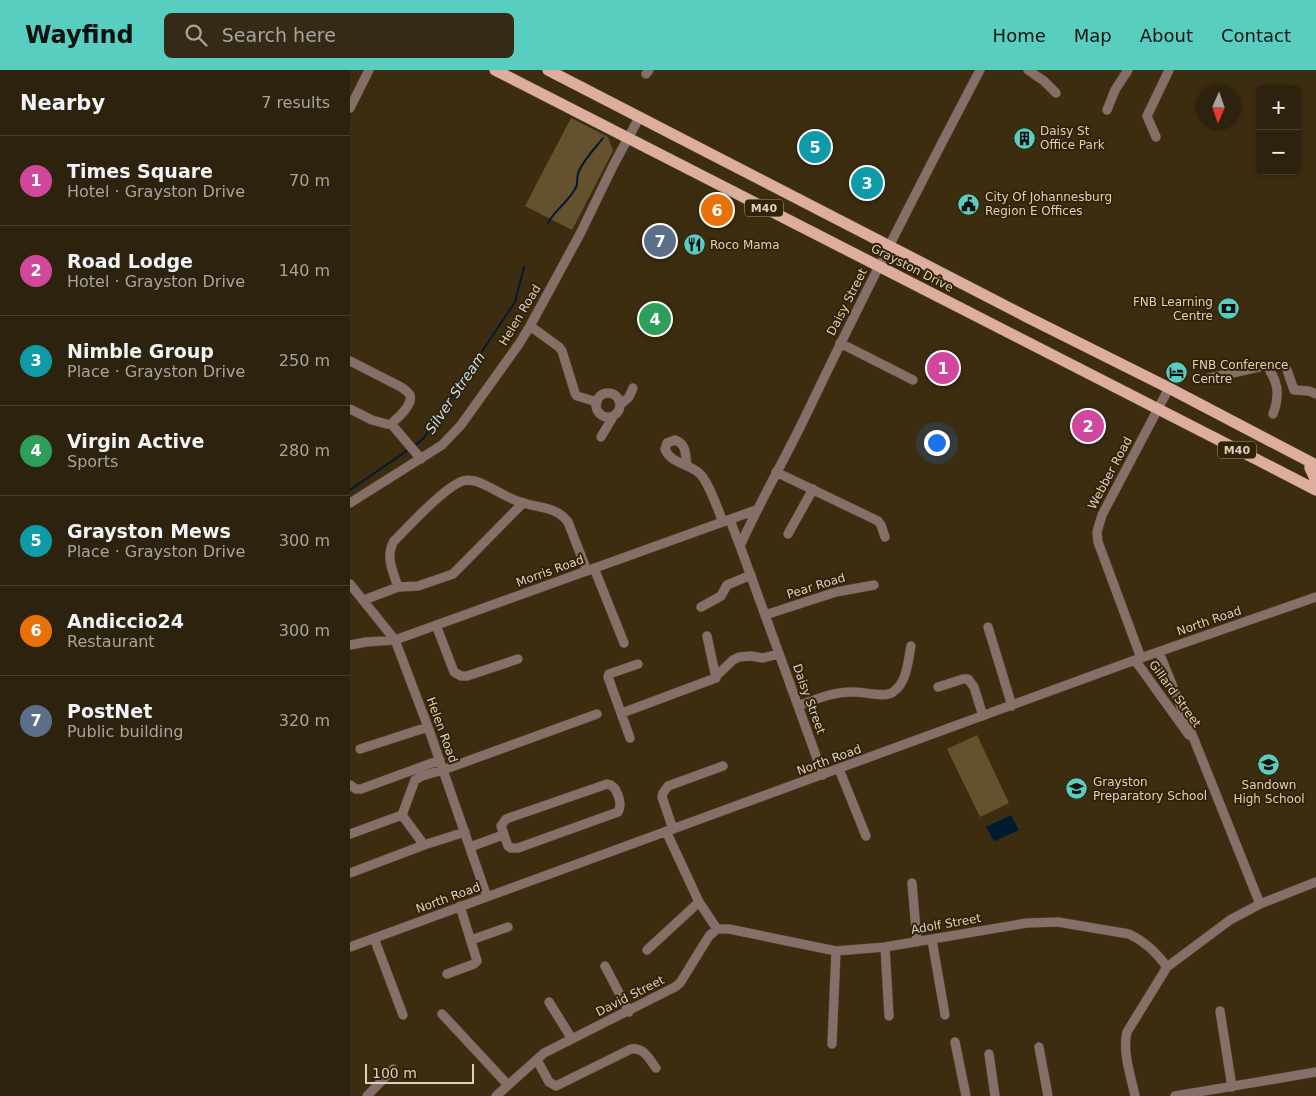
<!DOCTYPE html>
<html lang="en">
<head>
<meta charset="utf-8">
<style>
	:root { --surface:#2d220d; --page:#352a16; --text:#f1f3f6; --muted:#a7a49d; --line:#483f2e; --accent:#58cec0 }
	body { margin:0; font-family:"DejaVu Sans",sans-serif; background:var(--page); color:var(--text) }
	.controls { position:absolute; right:15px; top:15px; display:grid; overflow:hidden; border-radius:8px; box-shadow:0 1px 4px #0004 }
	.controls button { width:45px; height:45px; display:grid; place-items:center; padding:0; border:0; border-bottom:1px solid var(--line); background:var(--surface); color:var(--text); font:25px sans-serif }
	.compass { position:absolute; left:846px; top:15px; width:45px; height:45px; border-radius:50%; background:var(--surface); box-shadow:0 1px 4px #0004; rotate:182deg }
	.scale { position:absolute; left:15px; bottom:12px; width:109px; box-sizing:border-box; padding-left:5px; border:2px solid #dad0c0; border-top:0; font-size:14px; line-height:18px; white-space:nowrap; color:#dad0c0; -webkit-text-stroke:4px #322306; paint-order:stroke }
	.you { position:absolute; left:586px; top:372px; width:18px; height:18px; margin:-12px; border:4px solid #fff; border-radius:50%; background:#1a73e8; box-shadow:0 0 0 8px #1a73e833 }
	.badge { display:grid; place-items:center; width:32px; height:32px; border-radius:50%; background:var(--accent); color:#fff; font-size:16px; font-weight:700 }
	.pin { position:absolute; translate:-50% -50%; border:2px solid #fff; box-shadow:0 1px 5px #0006 }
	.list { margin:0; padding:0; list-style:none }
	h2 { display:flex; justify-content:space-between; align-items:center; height:65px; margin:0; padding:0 20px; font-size:21px }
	h2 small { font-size:16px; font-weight:400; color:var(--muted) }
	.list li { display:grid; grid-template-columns:32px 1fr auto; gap:15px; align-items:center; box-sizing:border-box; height:90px; padding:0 20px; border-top:1px solid var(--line) }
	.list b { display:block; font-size:19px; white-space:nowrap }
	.list p { margin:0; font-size:16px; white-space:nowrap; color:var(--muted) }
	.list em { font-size:16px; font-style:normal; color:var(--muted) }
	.icon { flex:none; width:28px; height:28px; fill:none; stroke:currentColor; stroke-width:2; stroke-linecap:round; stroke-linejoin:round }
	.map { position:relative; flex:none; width:966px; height:1026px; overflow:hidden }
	header { display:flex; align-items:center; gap:30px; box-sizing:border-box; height:70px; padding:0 25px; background:var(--accent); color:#111 }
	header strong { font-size:24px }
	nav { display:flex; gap:28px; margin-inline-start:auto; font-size:18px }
	.search { width:350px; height:45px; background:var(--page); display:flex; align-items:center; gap:12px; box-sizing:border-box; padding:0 18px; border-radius:8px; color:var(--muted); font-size:19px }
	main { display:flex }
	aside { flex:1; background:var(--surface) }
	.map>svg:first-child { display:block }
	.green { fill:#66512e }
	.water { fill:#001a31 }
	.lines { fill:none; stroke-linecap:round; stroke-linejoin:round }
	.stream { stroke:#001a31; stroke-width:2 }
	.minor-casing { stroke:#584a30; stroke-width:10 }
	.major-casing { stroke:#584a30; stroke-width:12 }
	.minor { stroke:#866f68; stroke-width:9 }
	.major { stroke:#ddae9f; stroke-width:11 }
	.labels { text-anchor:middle; stroke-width:4; stroke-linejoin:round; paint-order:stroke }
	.shield { fill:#322306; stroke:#a89c88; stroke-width:1 }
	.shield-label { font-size:11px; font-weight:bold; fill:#dad0c0 }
	.poi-label { font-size:12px; fill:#dad0c0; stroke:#322306; text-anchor:start }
	.street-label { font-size:12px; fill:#dad0c0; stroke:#322306 }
	.water-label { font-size:14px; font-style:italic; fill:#c4ddf3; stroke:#322306 }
</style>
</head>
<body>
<header>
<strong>Wayfind</strong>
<div class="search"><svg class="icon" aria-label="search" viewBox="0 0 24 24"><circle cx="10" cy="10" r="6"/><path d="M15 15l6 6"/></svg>Search here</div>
<nav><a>Home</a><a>Map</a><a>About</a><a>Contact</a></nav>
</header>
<main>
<aside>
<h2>Nearby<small>7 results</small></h2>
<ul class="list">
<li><span class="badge" style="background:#d1479c">1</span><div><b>Times Square</b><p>Hotel · Grayston Drive</p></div><em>70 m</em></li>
<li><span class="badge" style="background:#d1479c">2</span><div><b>Road Lodge</b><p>Hotel · Grayston Drive</p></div><em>140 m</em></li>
<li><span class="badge" style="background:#0f9aa8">3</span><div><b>Nimble Group</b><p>Place · Grayston Drive</p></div><em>250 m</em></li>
<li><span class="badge" style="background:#2e9e5b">4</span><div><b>Virgin Active</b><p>Sports</p></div><em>280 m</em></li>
<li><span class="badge" style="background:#0f9aa8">5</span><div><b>Grayston Mews</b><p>Place · Grayston Drive</p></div><em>300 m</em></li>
<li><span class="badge" style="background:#e8710a">6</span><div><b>Andiccio24</b><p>Restaurant</p></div><em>300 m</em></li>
<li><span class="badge" style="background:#5c6f8a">7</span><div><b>PostNet</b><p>Public building</p></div><em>320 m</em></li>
</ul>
</aside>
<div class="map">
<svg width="966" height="1026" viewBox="0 0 966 1026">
	<rect width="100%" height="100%" fill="#3c2d11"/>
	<path class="green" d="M 221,48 L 258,67 L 263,81 L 222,160 L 175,136 Z
		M 627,665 L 659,733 L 630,747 L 597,679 Z"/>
	<path class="water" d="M 661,745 L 669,760 L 645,771 L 643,770 L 636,757 Z"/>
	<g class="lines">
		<path class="stream" d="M 198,153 C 205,140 218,132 225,119 C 229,114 226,109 228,104 C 230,94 246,77 253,68
			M 64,376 L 74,368 L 165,232 L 174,197
			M 0,420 L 58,380"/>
		<defs>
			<path id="minor" d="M 678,0 L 694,11 L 706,23
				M 296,4 L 299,0
				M 0,38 L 19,0
				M 757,40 L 765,20 L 778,0
				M 806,67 L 797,46 L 819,0
				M 180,256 L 209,277 L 212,281 L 225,323 L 227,326 L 247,332
				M 490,273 L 563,310
				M 0,291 L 51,317 C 54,319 58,322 60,325 C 63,334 49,347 43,352
				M 937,300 L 944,320 L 959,321 L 966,324
				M 920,301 C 929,315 929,328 923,344
				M 860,308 L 909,297
				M246 335a12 12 0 1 1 24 0a12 12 0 1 1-24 0Z
				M 270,335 L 279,327 L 283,318
				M 0,339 L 22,350 L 37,354
				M 43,356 L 71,389
				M 251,367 L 264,345
				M 337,395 C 335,385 337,374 325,370 L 317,373 L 315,379 C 320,393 339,394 349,403 C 358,410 368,440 373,452
				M 426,402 L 528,451 L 531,455 L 535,467
				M 0,433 L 92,375 L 111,355 L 169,274 L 180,256 L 230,164 L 264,94 L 289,48
				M 380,450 L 390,476
				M 438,464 L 463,419
				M 244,498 L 274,573
				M 0,514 L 45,570 L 78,657 L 137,827
				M 48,517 C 43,502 35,486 44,471 C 60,455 91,421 110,412 C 114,410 120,410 125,411 C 142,416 156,429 174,433 C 190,438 207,437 218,452 L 237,501
				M 14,530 L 48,517 L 68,516 L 103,504 L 173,433
				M 351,537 L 371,526 L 377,515 L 401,505
				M 415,545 L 486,522 L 524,515
				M 86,555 L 104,602 L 111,606 L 117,606 L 168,589
				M 638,557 L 662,636
				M 357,566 L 366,608
				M 0,575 L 16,572 L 45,570 L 406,440
				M 809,582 L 910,834
				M 791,588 L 748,472 L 747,462 L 752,445 L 819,318
				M 785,590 L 839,665
				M 588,617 L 613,609 L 618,609 L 624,617 L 633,646
				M 448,636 C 466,629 485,621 505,622 C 514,622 536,628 543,622 C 557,613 558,591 561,576
				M 272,643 L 363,609 L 383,590 L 389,587 L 401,586 L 413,588 L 429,584
				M 280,668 L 258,607 L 259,604 L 288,594
				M 10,679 L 78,657
				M 489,699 L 516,766
				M 473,705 L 390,476 C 410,431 435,389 456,345 C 512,228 570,114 630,0
				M 257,714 C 267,715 273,734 268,742 L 168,778 L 161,778 L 158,776 L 151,756 L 156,749 Z
				M 0,715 L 6,719 L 11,719 L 90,690
				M 52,745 L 65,710 L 72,706 L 93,700 L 247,644
				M 52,745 L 74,775
				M 323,759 L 312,727 L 313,723 L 318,716 L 373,696
				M 0,764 L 52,745
				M 120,777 L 153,765
				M 0,803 L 74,775 L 115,762
				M 562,813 L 567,872
				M 367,859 L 379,859 L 486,881 L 535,877 L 677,853 L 708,852 L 779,864 C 794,871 807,883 817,897
				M 24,868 L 53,945
				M 121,870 L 158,857
				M 582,870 L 595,945
				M 0,877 L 785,590 L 966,527
				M 535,877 L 539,946
				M 297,880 L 349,832
				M 255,896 L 279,942
				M 97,904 L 124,894 L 127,891 L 110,836
				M 199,932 L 222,969
				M 870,941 L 882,1017
				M 92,944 L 158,1015
				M 605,972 L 616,1026
				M 482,974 L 486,881
				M 689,977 L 698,1026
				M 639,984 L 645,1026
				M 187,990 L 199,1012 L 206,1016 L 281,979 C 294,977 299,989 306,998
				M 17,1026 L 43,999
				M 146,1026 L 194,983 L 325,917 L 330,913 L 359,866 L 367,859 L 349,832 L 316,761
				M 785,1026 C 781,1006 772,982 777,962 L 817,897 L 880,850 L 910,834 L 966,812
				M 825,1026 L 966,1002"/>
			<path id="major" d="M 145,0 C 418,142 693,279 966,420
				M 198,0 L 677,247 L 819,318 L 966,395
				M 960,392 L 960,398 L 966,411"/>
		</defs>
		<use href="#minor" class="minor-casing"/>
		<use href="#major" class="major-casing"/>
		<use href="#minor" class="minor"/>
		<use href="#major" class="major"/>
	</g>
	<defs>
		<symbol id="building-disc" viewBox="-11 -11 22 22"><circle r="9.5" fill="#58cec0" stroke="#322306"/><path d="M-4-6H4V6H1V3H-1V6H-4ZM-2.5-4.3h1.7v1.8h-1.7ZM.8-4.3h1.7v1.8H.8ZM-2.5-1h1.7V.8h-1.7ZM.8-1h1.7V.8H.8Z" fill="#111"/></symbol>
		<symbol id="civic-disc" viewBox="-11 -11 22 22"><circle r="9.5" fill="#58cec0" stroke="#322306"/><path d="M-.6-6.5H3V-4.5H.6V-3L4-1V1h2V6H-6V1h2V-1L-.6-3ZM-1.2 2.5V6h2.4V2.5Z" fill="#111"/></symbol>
		<symbol id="restaurant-disc" viewBox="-11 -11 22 22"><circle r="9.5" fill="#58cec0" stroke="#322306"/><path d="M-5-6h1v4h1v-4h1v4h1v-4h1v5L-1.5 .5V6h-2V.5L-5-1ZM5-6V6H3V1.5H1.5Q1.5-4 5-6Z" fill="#111"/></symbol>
		<symbol id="bank-disc" viewBox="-11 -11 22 22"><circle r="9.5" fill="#58cec0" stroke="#322306"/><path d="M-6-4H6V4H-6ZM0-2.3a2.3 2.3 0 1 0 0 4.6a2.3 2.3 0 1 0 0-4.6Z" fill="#111"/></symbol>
		<symbol id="hotel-disc" viewBox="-11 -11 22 22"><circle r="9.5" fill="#58cec0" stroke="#322306"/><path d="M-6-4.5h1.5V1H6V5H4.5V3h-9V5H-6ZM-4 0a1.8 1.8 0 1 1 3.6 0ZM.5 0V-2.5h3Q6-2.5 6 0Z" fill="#111"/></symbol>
		<symbol id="school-disc" viewBox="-11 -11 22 22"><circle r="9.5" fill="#58cec0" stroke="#322306"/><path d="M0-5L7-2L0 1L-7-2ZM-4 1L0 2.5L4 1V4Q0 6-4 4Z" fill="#111"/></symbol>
	</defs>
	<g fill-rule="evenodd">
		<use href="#building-disc" x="662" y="56" width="25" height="25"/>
		<use href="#civic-disc" x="606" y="122" width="25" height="25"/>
		<use href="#restaurant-disc" x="332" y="162" width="25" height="25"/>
		<use href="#bank-disc" x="866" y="226" width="25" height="25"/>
		<use href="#hotel-disc" x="814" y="290" width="25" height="25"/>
		<use href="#school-disc" x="906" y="682" width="25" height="25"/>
		<use href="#school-disc" x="714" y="706" width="25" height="25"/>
	</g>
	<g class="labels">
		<g class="shield">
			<rect x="395" y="129.5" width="38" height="17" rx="4"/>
			<rect x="868" y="371.5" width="38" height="17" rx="4"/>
		</g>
		<g class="shield-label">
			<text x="414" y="142">M40</text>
			<text x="887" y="384">M40</text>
		</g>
		<g class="poi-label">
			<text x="690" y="65">Daisy St<tspan x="690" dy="14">Office Park</tspan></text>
			<text x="635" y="131">City Of Johannesburg<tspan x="635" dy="14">Region E Offices</tspan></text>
			<text x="360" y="179">Roco Mama</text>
			<text x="863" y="236" text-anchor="end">FNB Learning<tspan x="863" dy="14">Centre</tspan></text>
			<text x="842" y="299">FNB Conference<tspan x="842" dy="14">Centre</tspan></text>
			<text x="743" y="716">Grayston<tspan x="743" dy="14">Preparatory School</tspan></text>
			<text x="919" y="719" text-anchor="middle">Sandown<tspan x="919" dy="14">High School</tspan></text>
		</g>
		<g class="street-label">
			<text transform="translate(562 198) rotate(27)" y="4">Grayston Drive</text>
			<text transform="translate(497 232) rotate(-63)" y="4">Daisy Street</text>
			<text transform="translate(170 245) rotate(-59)" y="4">Helen Road</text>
			<text transform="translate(760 403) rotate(-62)" y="4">Webber Road</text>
			<text transform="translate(200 501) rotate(-20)" y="4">Morris Road</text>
			<text transform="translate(466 516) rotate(-17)" y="4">Pear Road</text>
			<text transform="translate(859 551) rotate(-19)" y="4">North Road</text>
			<text transform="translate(825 624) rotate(54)" y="4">Gillard Street</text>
			<text transform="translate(459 629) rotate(70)" y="4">Daisy Street</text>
			<text transform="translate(92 660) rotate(70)" y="4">Helen Road</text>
			<text transform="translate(479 690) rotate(-20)" y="4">North Road</text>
			<text transform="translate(98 828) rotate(-20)" y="4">North Road</text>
			<text transform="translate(596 854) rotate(-10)" y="4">Adolf Street</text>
			<text transform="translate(280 926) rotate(-27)" y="4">David Street</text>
		</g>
		<g class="water-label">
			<text transform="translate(105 323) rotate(-56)" y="5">Silver Stream</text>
		</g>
	</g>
</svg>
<div class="controls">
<button>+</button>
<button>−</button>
</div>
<svg class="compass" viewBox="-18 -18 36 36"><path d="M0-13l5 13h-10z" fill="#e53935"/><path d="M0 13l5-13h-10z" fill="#a7a49d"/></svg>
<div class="scale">100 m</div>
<div class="you"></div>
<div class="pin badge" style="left:593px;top:298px;background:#d1479c">1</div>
<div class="pin badge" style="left:738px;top:356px;background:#d1479c">2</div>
<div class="pin badge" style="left:517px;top:113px;background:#0f9aa8">3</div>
<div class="pin badge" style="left:305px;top:249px;background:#2e9e5b">4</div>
<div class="pin badge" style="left:465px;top:77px;background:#0f9aa8">5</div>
<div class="pin badge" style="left:367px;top:140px;background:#e8710a">6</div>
<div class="pin badge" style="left:310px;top:171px;background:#5c6f8a">7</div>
</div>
</main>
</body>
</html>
